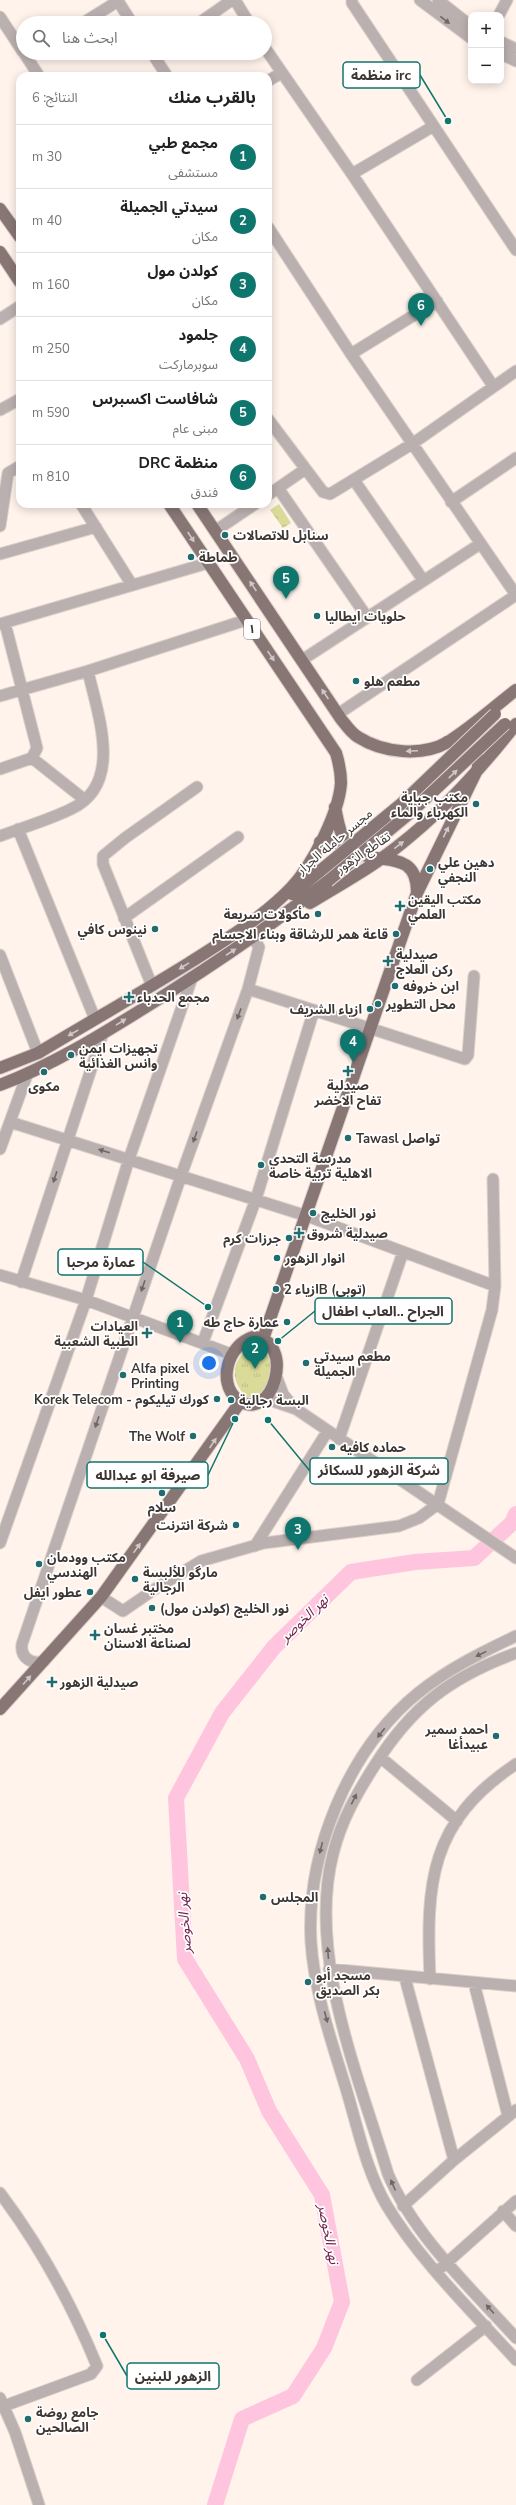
<!DOCTYPE html>
<html lang="ar">
<head>
<meta charset="utf-8">
<style>
	:root { --surface:#fff; --page:#f2f2f2; --text:#222; --muted:#767676; --line:#e0e0e0; --accent:#0f766e }
	body { margin:0; font-family:"Nunito Sans","Noto Sans Arabic",sans-serif; background:var(--page); color:var(--text); direction:rtl }
	.controls { position:absolute; right:12px; top:12px; display:grid; overflow:hidden; border-radius:8px; box-shadow:0 2px 10px #0003 }
	.controls button { width:36px; height:36px; display:grid; place-items:center; padding:0; border:0; border-bottom:1px solid var(--line); background:var(--surface); color:var(--text); font:20px sans-serif }
	.you { position:absolute; left:209px; top:1363px; width:14px; height:14px; margin:-10px; border:3px solid #fff; border-radius:50%; background:#1a73e8; box-shadow:0 0 0 6px #1a73e833 }
	.badge { display:grid; place-items:center; width:26px; height:26px; border-radius:50%; background:var(--accent); color:#fff; font-size:13px; font-weight:700 }
	.pin { position:absolute; translate:-50% -33px; filter:drop-shadow(0 1px 2px #0008) }
	.pin::after { content:''; position:absolute; top:21px; width:14px; height:12px; background:inherit; clip-path:polygon(0 0,100% 0,50% 100%) }
	.list { margin:0; padding:0; list-style:none }
	h2 { display:flex; justify-content:space-between; align-items:center; height:52px; margin:0; padding:0 16px; font-size:17px }
	h2 small { font-size:13px; font-weight:400; color:var(--muted) }
	.list li { display:grid; grid-template-columns:26px 1fr auto; gap:12px; align-items:center; box-sizing:border-box; height:64px; padding:0 16px; border-top:1px solid var(--line) }
	.list b { display:block; font-size:15px; white-space:nowrap }
	.list p { margin:0; font-size:13px; white-space:nowrap; color:var(--muted) }
	.list em { font-size:13px; font-style:normal; color:var(--muted) }
	.icon { flex:none; width:22px; height:22px; fill:none; stroke:currentColor; stroke-width:2; stroke-linecap:round; stroke-linejoin:round }
	.map { position:relative; flex:none; width:516px; height:2505px; overflow:hidden; direction:ltr }
	.search { position:absolute; background:var(--surface); box-shadow:0 2px 10px #0003; left:16px; top:16px; width:256px; height:44px; display:flex; align-items:center; gap:10px; box-sizing:border-box; padding:0 14px; border-radius:22px; color:var(--muted); font-size:15px }
	.panel { position:absolute; background:var(--surface); box-shadow:0 2px 10px #0003; left:16px; top:72px; width:256px; height:436px; border-radius:12px; direction:rtl }
	.map>svg:first-child { display:block }
	.grass { fill:url(#grass-tufts) }
	.forest { fill:url(#forest-crowns) }
	.lines { fill:none; stroke-linecap:round; stroke-linejoin:round }
	.river { stroke:#ffc5de; stroke-width:16 }
	.minor-casing { stroke:#dcd1cb; stroke-width:13 }
	.major-casing { stroke:#dcd1cb; stroke-width:14 }
	.minor { stroke:#bab0af; stroke-width:11 }
	.major { stroke:#887675; stroke-width:12 }
	.major-bridge-casing { stroke:#dcd1cb; stroke-width:14; stroke-linecap:butt }
	.major-bridge { stroke:#887675; stroke-width:12 }
	.oneway { fill:#706764 }
	.oneway2 { fill:#cfc8c8 }
	.poi-dot { fill:#206c6e; stroke:#fff; stroke-width:1.5 }
	.labels { text-anchor:middle; stroke-width:3.5; stroke-linejoin:round; paint-order:stroke }
	.shield { fill:#fff; stroke:#787270; stroke-width:1 }
	.shield-label { font-size:12px; font-weight:bold; fill:#3e3632 }
	.poi-label { font-size:13px; font-weight:bold; fill:#3e3632; stroke:#fff; text-anchor:start }
	.street-label { font-size:13px; fill:#3e3632; stroke:#fff }
	.water-label { font-size:14px; font-style:italic; fill:#6d1e48; stroke:#fff }
	.leader { fill:none; stroke:#0f766e; stroke-width:1.5 }
	.callout-dot { fill:#0f766e; stroke:#fff; stroke-width:1.5 }
	.callout { fill:#fff; stroke:#0f766e; stroke-width:1.5 }
	.callout-label { font-size:14px; text-anchor:middle; font-weight:bold; fill:#3e3632 }
</style>
</head>
<body>
<div class="map">
<svg width="516" height="2505" viewBox="0 0 516 2505">
	<defs>
		<pattern id="grass-tufts" width="24" height="20" patternUnits="userSpaceOnUse"><rect width="24" height="20" fill="#dadb98"/><path d="M3 7l-1-3M5 7V3M7 7l1-3M15 17l-1-3M17 17v-4M19 17l1-3" fill="none" stroke="#bcbd83"/></pattern>
		<pattern id="forest-crowns" width="20" height="18" patternUnits="userSpaceOnUse"><rect width="20" height="18" fill="#dadb98"/><path d="M2 6a3 3 0 1 1 6 0M12 15a3 3 0 1 1 6 0" fill="none" stroke="#bcbd83"/></pattern>
	</defs>
	<rect width="100%" height="100%" fill="#fff3ec"/>
	<path class="grass" d="M 251,1347 C 271,1345 271,1366 272,1381 L 258,1397 L 247,1397 C 229,1381 231,1360 251,1347 Z"/>
	<path class="forest" d="M 279,504 L 291,523 L 283,528 L 270,510 Z"/>
	<g class="lines">
		<path class="river" d="M 215,2505 L 242,2419 L 293,2396 L 324,2348 L 342,2302 L 322,2195 L 269,2111 L 247,2059 L 185,1959 L 176,1798 L 222,1713 L 274,1647 L 351,1572 L 415,1562 L 474,1558 L 512,1523 L 516,1514"/>
		<defs>
			<path id="minor" d="M 235,0 L 249,23
				M 352,0 L 352,3 L 516,250
				M 420,0 L 471,38
				M 438,0 L 471,26
				M 499,15 L 507,0
				M 0,17 L 23,52
				M 83,23 L 118,1 L 132,23
				M 199,23 L 232,0
				M 501,42 L 516,49
				M 265,48 L 352,174 L 493,386
				M 24,53 L 39,76
				M 152,53 L 167,76
				M 501,54 L 516,61
				M 268,81 L 281,73
				M 352,174 L 432,127
				M 268,227 L 351,354 L 516,595
				M 0,319 L 20,306
				M 351,354 L 437,301
				M 0,410 L 20,399
				M 268,419 L 323,492 L 330,494 L 412,444 L 516,371
				M 354,480 L 423,580
				M 278,488 L 367,617
				M 268,495 L 304,470
				M 451,502 L 516,458
				M 81,504 L 132,585
				M 0,526 L 8,473 L 20,466
				M 215,531 L 255,504
				M 0,554 L 96,527
				M 0,624 L 208,563
				M 302,660 L 480,544
				M 0,696 L 88,671 L 246,620
				M 338,714 L 516,595
				M 32,758 L 85,800
				M 0,769 L 32,758 L 37,748 L 5,623
				M 18,829 L 95,1019
				M 0,836 C 24,827 49,820 71,809 C 125,784 97,713 88,671
				M 124,918 L 238,837
				M 0,955 L 38,1053
				M 152,986 L 103,864 L 103,856 L 125,838 L 197,787
				M 248,989 L 465,1059 L 468,1055 L 474,976
				M 10,1122 L 307,1216 L 495,1286
				M 0,1149 L 27,1075
				M 0,1275 L 86,1300 L 231,1354
				M 21,1282 L 103,1033
				M 203,1342 L 256,1199 L 314,1010
				M 277,1378 L 283,1394 L 294,1408
				M 264,1398 L 296,1409 L 516,1558
				M 339,1439 L 403,1252
				M 0,1543 L 86,1300 L 129,1159 L 192,978
				M 255,1546 L 327,1432
				M 101,1597 L 123,1611 L 155,1589 L 201,1561 L 264,1543 L 399,1526 L 419,1518 L 438,1504 L 492,1310 L 495,1286 L 493,1179
				M 516,1636 C 482,1652 448,1669 418,1693 C 348,1750 306,1853 311,1942 C 314,1989 330,2037 344,2082 C 357,2123 365,2169 387,2206 C 420,2261 473,2312 516,2360
				M 516,1653 C 451,1677 412,1706 375,1765 C 357,1793 341,1821 333,1854 C 307,1955 359,2077 388,2174 C 415,2237 470,2287 516,2338
				M 44,1661 C 32,1665 20,1658 22,1644 L 181,1176 L 248,989 L 259,947 L 253,938
				M 380,1757 L 457,1821
				M 329,1969 L 516,1986
				M 405,1978 L 454,2160
				M 430,1979 C 426,1883 429,1822 516,1764
				M 474,1983 L 508,2116
				M 0,2193 C 40,2246 72,2305 97,2366 L 91,2374 L 4,2406
				M 403,2206 L 454,2160 L 516,2110
				M 503,2211 L 516,2226
				M 442,2267 L 516,2201
				M 417,2380 L 486,2326
				M 0,2398 L 15,2432 L 39,2505"/>
			<path id="major" d="M 0,209 L 20,237
				M 0,252 L 20,282
				M 197,504 L 341,719 C 346,725 351,733 358,737 C 383,753 422,757 448,742 C 472,727 494,707 516,690
				M 335,807 C 338,821 340,839 352,849 C 375,868 417,846 417,892
				M 320,842 C 333,841 343,849 350,860
				M 292,894 L 320,871
				M 310,903 C 341,884 374,866 402,843 C 445,809 483,766 516,724
				M 0,1068 L 38,1053 C 88,1023 139,994 189,963 C 225,940 261,919 291,888 C 312,866 339,813 341,783 C 341,772 339,763 336,753 L 169,504
				M 0,1085 C 50,1066 96,1038 141,1010 C 206,970 268,928 328,881
				M 253,1337 C 297,1339 273,1427 237,1399 C 217,1382 228,1345 253,1337 Z
				M 263,1339 L 417,893 L 478,768 C 479,747 467,738 447,742
				M 0,1709 L 101,1597 L 241,1401"/>
		</defs>
		<use href="#minor" class="minor-casing"/>
		<use href="#major" class="major-casing"/>
		<use href="#minor" class="minor"/>
		<use href="#major" class="major"/>
		<defs>
			<path id="major-bridge" d="M 320,871 L 400,805 L 495,714
				M 328,881 L 410,813 L 505,724"/>
		</defs>
		<use href="#major-bridge" class="major-bridge-casing"/>
		<use href="#major-bridge" class="major-bridge"/>
	</g>
	<defs><path id="oneway-solid" d="M-6-.8H1V-3.2L6.5 0L1 3.2V.8H-6Z"/></defs>
	<g class="oneway">
		<use href="#oneway-solid" transform="translate(445 20) rotate(38)"/>
		<use href="#oneway-solid" transform="translate(239 1014) rotate(110)"/>
		<use href="#oneway-solid" transform="translate(195 1137) rotate(110)"/>
		<use href="#oneway-solid" transform="translate(104 1151) rotate(-162)"/>
		<use href="#oneway-solid" transform="translate(55 1177) rotate(108)"/>
		<use href="#oneway-solid" transform="translate(143 1286) rotate(109)"/>
		<use href="#oneway-solid" transform="translate(97 1422) rotate(109)"/>
		<use href="#oneway-solid" transform="translate(481 1654) rotate(154)"/>
		<use href="#oneway-solid" transform="translate(381 1733) rotate(128)"/>
		<use href="#oneway-solid" transform="translate(354 1799) rotate(-63)"/>
		<use href="#oneway-solid" transform="translate(321 1848) rotate(104)"/>
		<use href="#oneway-solid" transform="translate(328 1953) rotate(-94)"/>
		<use href="#oneway-solid" transform="translate(326 2017) rotate(75)"/>
		<use href="#oneway-solid" transform="translate(393 2185) rotate(-114)"/>
		<use href="#oneway-solid" transform="translate(490 2309) rotate(-132)"/>
	</g>
	<g class="oneway2">
		<use href="#oneway-solid" transform="translate(191 537) rotate(57)"/>
		<use href="#oneway-solid" transform="translate(253 586) rotate(-124)"/>
		<use href="#oneway-solid" transform="translate(271 656) rotate(56)"/>
		<use href="#oneway-solid" transform="translate(325 694) rotate(-124)"/>
		<use href="#oneway-solid" transform="translate(412 751) rotate(177)"/>
		<use href="#oneway-solid" transform="translate(453 774) rotate(-44)"/>
		<use href="#oneway-solid" transform="translate(446 832) rotate(-64)"/>
		<use href="#oneway-solid" transform="translate(399 845) rotate(-38)"/>
		<use href="#oneway-solid" transform="translate(231 952) rotate(-33)"/>
		<use href="#oneway-solid" transform="translate(184 966) rotate(148)"/>
		<use href="#oneway-solid" transform="translate(121 1022) rotate(-32)"/>
		<use href="#oneway-solid" transform="translate(73 1033) rotate(150)"/>
		<use href="#oneway-solid" transform="translate(213 1443) rotate(-56)"/>
		<use href="#oneway-solid" transform="translate(137 1548) rotate(-54)"/>
		<use href="#oneway-solid" transform="translate(27 1680) rotate(-48)"/>
	</g>
	<g class="poi-dot">
		<circle cx="225" cy="535" r="4"/>
		<circle cx="191" cy="557" r="4"/>
		<circle cx="317" cy="616" r="4"/>
		<circle cx="356" cy="681" r="4"/>
		<circle cx="476" cy="804" r="4"/>
		<circle cx="430" cy="869" r="4"/>
		<path d="M398 900h4v4h4v4h-4v4h-4v-4h-4v-4h4z"/>
		<circle cx="318" cy="914" r="4"/>
		<circle cx="155" cy="929" r="4"/>
		<circle cx="396" cy="934" r="4"/>
		<path d="M386 955h4v4h4v4h-4v4h-4v-4h-4v-4h4z"/>
		<circle cx="395" cy="986" r="4"/>
		<path d="M127 991h4v4h4v4h-4v4h-4v-4h-4v-4h4z"/>
		<circle cx="378" cy="1004" r="4"/>
		<circle cx="370" cy="1009" r="4"/>
		<circle cx="71" cy="1055" r="4"/>
		<path d="M346 1065h4v4h4v4h-4v4h-4v-4h-4v-4h4z"/>
		<circle cx="44" cy="1072" r="4"/>
		<circle cx="348" cy="1138" r="4"/>
		<circle cx="261" cy="1165" r="4"/>
		<circle cx="313" cy="1213" r="4"/>
		<path d="M297 1227h4v4h4v4h-4v4h-4v-4h-4v-4h4z"/>
		<circle cx="289" cy="1238" r="4"/>
		<circle cx="277" cy="1258" r="4"/>
		<circle cx="276" cy="1289" r="4"/>
		<circle cx="287" cy="1322" r="4"/>
		<path d="M145 1327h4v4h4v4h-4v4h-4v-4h-4v-4h4z"/>
		<circle cx="306" cy="1363" r="4"/>
		<circle cx="123" cy="1375" r="4"/>
		<circle cx="217" cy="1399" r="4"/>
		<circle cx="231" cy="1400" r="4"/>
		<circle cx="193" cy="1436" r="4"/>
		<circle cx="332" cy="1447" r="4"/>
		<circle cx="162" cy="1493" r="4"/>
		<circle cx="236" cy="1525" r="4"/>
		<circle cx="39" cy="1564" r="4"/>
		<circle cx="135" cy="1579" r="4"/>
		<circle cx="90" cy="1592" r="4"/>
		<circle cx="152" cy="1608" r="4"/>
		<path d="M93 1629h4v4h4v4h-4v4h-4v-4h-4v-4h4z"/>
		<path d="M50 1676h4v4h4v4h-4v4h-4v-4h-4v-4h4z"/>
		<circle cx="496" cy="1736" r="4"/>
		<circle cx="263" cy="1897" r="4"/>
		<circle cx="308" cy="1982" r="4"/>
		<circle cx="28" cy="2419" r="4"/>
	</g>
	<g class="labels">
		<rect class="shield" x="244" y="619" width="16" height="20" rx="3"/>
		<g class="shield-label">
			<text x="252" y="633">١</text>
		</g>
		<g class="poi-label">
			<text x="233" y="540">سنابل للاتصالات</text>
			<text x="199" y="562">طماطة</text>
			<text x="325" y="621">حلويات ايطاليا</text>
			<text x="364" y="686">مطعم هلو</text>
			<text x="468" y="802" text-anchor="end">مكتب جباية<tspan x="468" dy="15">الكهرباء والماء</tspan></text>
			<text x="438" y="867">دهين علي<tspan x="438" dy="15">النجفي</tspan></text>
			<text x="408" y="904">مكتب اليقين<tspan x="408" dy="15">العلمي</tspan></text>
			<text x="310" y="919" text-anchor="end">مأكولات سريعة</text>
			<text x="147" y="934" text-anchor="end">نينوس كافي</text>
			<text x="388" y="939" text-anchor="end">قاعة همر للرشاقة وبناء الاجسام</text>
			<text x="396" y="959">صيدلية<tspan x="396" dy="15">ركن العلاج</tspan></text>
			<text x="403" y="991">ابن خروفه</text>
			<text x="137" y="1002">مجمع الحدباء</text>
			<text x="386" y="1009">محل التطوير</text>
			<text x="362" y="1014" text-anchor="end">ازياء الشريف</text>
			<text x="79" y="1053">تجهيزات ايمن<tspan x="79" dy="15">وانس الغذائية</tspan></text>
			<text x="348" y="1090" text-anchor="middle">صيدلية<tspan x="348" dy="15">تفاح الاخضر</tspan></text>
			<text x="44" y="1091" text-anchor="middle">مكوى</text>
			<text x="356" y="1143">Tawasl تواصل</text>
			<text x="269" y="1163">مدرسة التحدي<tspan x="269" dy="15">الاهلية تربية خاصة</tspan></text>
			<text x="321" y="1218">نور الخليج</text>
			<text x="307" y="1238">صيدلية شروق</text>
			<text x="281" y="1243" text-anchor="end">جرزات كرم</text>
			<text x="285" y="1263">انوار الزهور</text>
			<text x="284" y="1294">ازياء 2B (توبي)</text>
			<text x="279" y="1327" text-anchor="end">عمارة حاج طه</text>
			<text x="138" y="1331" text-anchor="end">العيادات<tspan x="138" dy="15">الطبية الشعبية</tspan></text>
			<text x="314" y="1361">مطعم سيدتي<tspan x="314" dy="15">الجميلة</tspan></text>
			<text x="131" y="1373">Alfa pixel<tspan x="131" dy="15">Printing</tspan></text>
			<text x="209" y="1404" text-anchor="end">Korek Telecom - كورك تيليكوم</text>
			<text x="239" y="1405">البسة رجالية</text>
			<text x="185" y="1441" text-anchor="end">The Wolf</text>
			<text x="340" y="1452">حماده كافيه</text>
			<text x="162" y="1512" text-anchor="middle">سلام</text>
			<text x="228" y="1530" text-anchor="end">شركة انترنت</text>
			<text x="47" y="1562">مكتب وودمان<tspan x="47" dy="15">الهندسي</tspan></text>
			<text x="143" y="1577">مارگو للألبسة<tspan x="143" dy="15">الرجالية</tspan></text>
			<text x="82" y="1597" text-anchor="end">عطور ايفل</text>
			<text x="160" y="1613">نور الخليج (كولدن مول)</text>
			<text x="104" y="1633">مختبر غسان<tspan x="104" dy="15">لصناعة الاسنان</tspan></text>
			<text x="60" y="1687">صيدلية الزهور</text>
			<text x="488" y="1734" text-anchor="end">احمد سمير<tspan x="488" dy="15">عبيدأغا</tspan></text>
			<text x="271" y="1902">المجلس</text>
			<text x="316" y="1980">مسجد أبو<tspan x="316" dy="15">بكر الصديق</tspan></text>
			<text x="36" y="2417">جامع روضة<tspan x="36" dy="15">الصالحين</tspan></text>
		</g>
		<g class="street-label">
			<text transform="translate(334 841) rotate(-40)" y="5">مجسر حاملة الجرار</text>
			<text transform="translate(363 852) rotate(-34)" y="5">تقاطع الزهور</text>
		</g>
		<g class="water-label">
			<text transform="translate(304 1618) rotate(-44)" y="5">نهر الخوصر</text>
			<text transform="translate(184 1923) rotate(-94)" y="5">نهر الخوصر</text>
			<text transform="translate(329 2234) rotate(79)" y="5">نهر الخوصر</text>
		</g>
	</g>
	<path class="leader" d="M448 121L420 75M208 1307L143 1262M278 1341L315 1311M268 1420L310 1471M235 1419L208 1475M103 2335L127 2376"/>
	<g class="callout-dot">
		<circle cx="448" cy="121" r="4"/>
		<circle cx="208" cy="1307" r="4"/>
		<circle cx="278" cy="1341" r="4"/>
		<circle cx="268" cy="1420" r="4"/>
		<circle cx="235" cy="1419" r="4"/>
		<circle cx="103" cy="2335" r="4"/>
	</g>
	<g class="callout">
		<rect x="343" y="62" width="77" height="26" rx="4"/>
		<rect x="58" y="1249" width="85" height="26" rx="4"/>
		<rect x="315" y="1298" width="137" height="26" rx="4"/>
		<rect x="310" y="1458" width="138" height="26" rx="4"/>
		<rect x="87" y="1462" width="121" height="26" rx="4"/>
		<rect x="127" y="2363" width="92" height="26" rx="4"/>
	</g>
	<g class="callout-label">
		<text x="381" y="80">منظمة irc</text>
		<text x="101" y="1267">عمارة مرحبا</text>
		<text x="383" y="1316">الجراح ..العاب اطفال</text>
		<text x="379" y="1475">شركة الزهور للسكائر</text>
		<text x="148" y="1480">صيرفة ابو عبدالله</text>
		<text x="173" y="2381">الزهور للبنين</text>
	</g>
</svg>
<div class="controls">
<button>+</button>
<button>−</button>
</div>
<div class="you"></div>
<div class="pin badge" style="left:180px;top:1343px">1</div>
<div class="pin badge" style="left:255px;top:1369px">2</div>
<div class="pin badge" style="left:298px;top:1550px">3</div>
<div class="pin badge" style="left:353px;top:1062px">4</div>
<div class="pin badge" style="left:286px;top:599px">5</div>
<div class="pin badge" style="left:421px;top:326px">6</div>
<div class="search"><svg class="icon" aria-label="search" viewBox="0 0 24 24"><circle cx="10" cy="10" r="6"/><path d="M15 15l6 6"/></svg>ابحث هنا</div>
<section class="panel">
<h2>بالقرب منك<small>النتائج: 6</small></h2>
<ul class="list">
<li><span class="badge">1</span><div><b>مجمع طبي</b><p>مستشفى</p></div><em>30 m</em></li>
<li><span class="badge">2</span><div><b>سيدتي الجميلة</b><p>مكان</p></div><em>40 m</em></li>
<li><span class="badge">3</span><div><b>كولدن مول</b><p>مكان</p></div><em>160 m</em></li>
<li><span class="badge">4</span><div><b>جلمود</b><p>سوبرماركت</p></div><em>250 m</em></li>
<li><span class="badge">5</span><div><b>شافاست اكسبرس</b><p>مبنى عام</p></div><em>590 m</em></li>
<li><span class="badge">6</span><div><b>منظمة DRC</b><p>فندق</p></div><em>810 m</em></li>
</ul>
</section>
</div>
</body>
</html>
